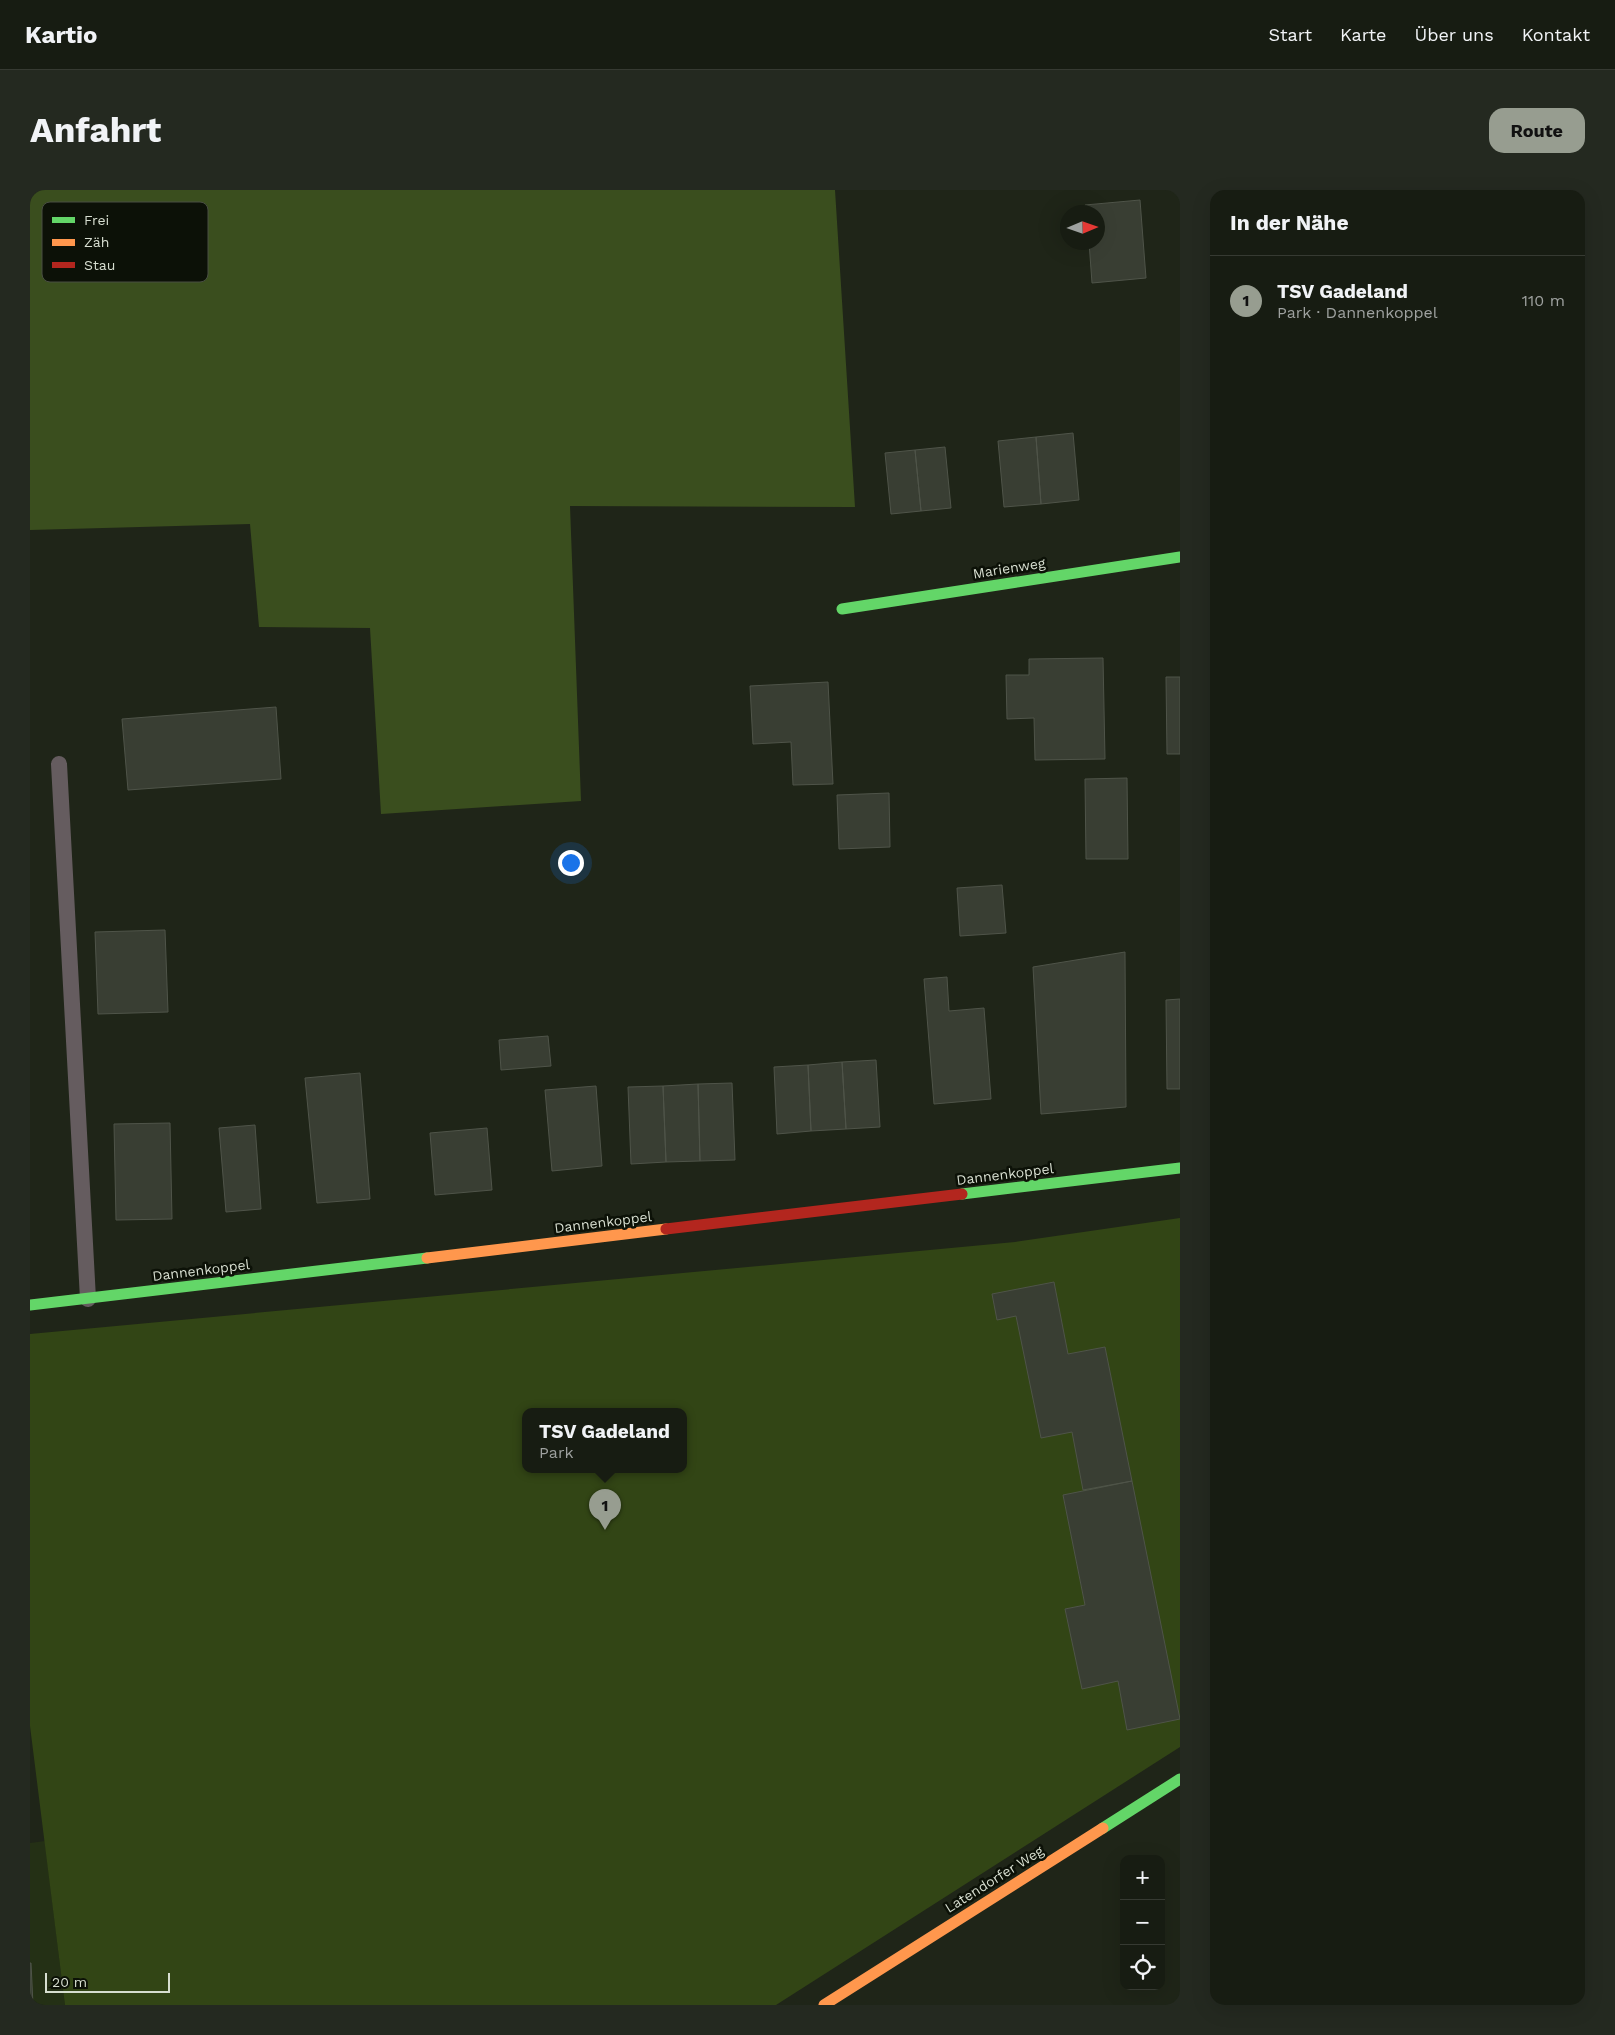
<!DOCTYPE html>
<html lang="de">
<head>
<meta charset="utf-8">
<style>
	:root { --surface:#171c12; --page:#242920; --text:#f1f3f6; --muted:#9ea19f; --line:#363a32; --accent:#979d90 }
	body { margin:0; font-family:"Work Sans",sans-serif; background:var(--page); color:var(--text) }
	.controls { position:absolute; right:15px; bottom:15px; display:grid; overflow:hidden; border-radius:10px; box-shadow:0 5px 20px #0002 }
	.controls button { width:45px; height:45px; display:grid; place-items:center; padding:0; border:0; border-bottom:1px solid var(--line); background:var(--surface); color:var(--text); font:25px sans-serif }
	.compass { position:absolute; left:1030px; top:15px; width:45px; height:45px; border-radius:50%; background:var(--surface); box-shadow:0 5px 20px #0002; rotate:88deg }
	.scale { position:absolute; left:15px; bottom:12px; width:125px; box-sizing:border-box; padding-left:5px; border:2px solid #d7ded0; border-top:0; font-size:14px; line-height:18px; white-space:nowrap; color:#d7ded0; -webkit-text-stroke:4px #0c1107; paint-order:stroke }
	.you { position:absolute; left:540px; top:672px; width:18px; height:18px; margin:-12px; border:4px solid #fff; border-radius:50%; background:#1a73e8; box-shadow:0 0 0 8px #1a73e833 }
	.badge { display:grid; place-items:center; width:32px; height:32px; border-radius:50%; background:var(--accent); color:#111; font-size:16px; font-weight:700 }
	.pin { position:absolute; translate:-50% -41px; filter:drop-shadow(0 1px 2px #0008) }
	.pin::after { content:''; position:absolute; top:26px; width:18px; height:15px; background:inherit; clip-path:polygon(0 0,100% 0,50% 100%) }
	.popup { position:absolute; left:492px; top:1218px; width:165px; height:65px; box-sizing:border-box; display:grid; place-content:center; border-radius:10px; background:var(--surface); filter:drop-shadow(0 1px 4px #0005); font-size:16px; white-space:nowrap; color:var(--muted) }
	.popup b { font-size:19px; color:var(--text) }
	.popup::after { content:''; position:absolute; left:50%; top:100%; margin-left:-10px; border:10px solid transparent; border-top-color:var(--surface) }
	.list { margin:0; padding:0; list-style:none }
	h2 { display:flex; justify-content:space-between; align-items:center; height:65px; margin:0; padding:0 20px; font-size:21px }
	h2 small { font-size:16px; font-weight:400; color:var(--muted) }
	.list li { display:grid; grid-template-columns:32px 1fr auto; gap:15px; align-items:center; box-sizing:border-box; height:90px; padding:0 20px; border-top:1px solid var(--line) }
	.list b { display:block; font-size:19px; white-space:nowrap }
	.list p { margin:0; font-size:16px; white-space:nowrap; color:var(--muted) }
	.list em { font-size:16px; font-style:normal; color:var(--muted) }
	.icon { flex:none; width:28px; height:28px; fill:none; stroke:currentColor; stroke-width:2; stroke-linecap:round; stroke-linejoin:round }
	.map { position:relative; flex:none; width:1150px; height:1815px; overflow:hidden; border-radius:15px }
	header { display:flex; align-items:center; gap:30px; box-sizing:border-box; height:70px; padding:0 25px; background:var(--surface); border-bottom:1px solid var(--line) }
	header strong { font-size:24px }
	nav { display:flex; gap:28px; margin-inline-start:auto; font-size:18px }
	.intro { display:flex; align-items:center; justify-content:space-between; box-sizing:border-box; height:120px; padding:0 30px }
	h1 { margin:0; font-size:35px }
	.button { padding:12px 22px; border-radius:15px; background:var(--accent); color:#111; font-size:18px; font-weight:700 }
	main { display:flex; gap:30px; padding:0 30px }
	aside { flex:1; background:var(--surface); border-radius:15px; box-shadow:0 5px 20px #0002 }
	.map>svg:first-child { display:block }
	.built { fill:#243015 }
	.green { fill:#324515; fill-rule:evenodd }
	.forest { fill:#3a4e1e }
	.building { fill:#393e33; stroke:#4f5449 }
	.lines { fill:none; stroke-linecap:round; stroke-linejoin:round }
	.lane { stroke:#655c5f; stroke-width:16 }
	.fast { stroke:#63d668; stroke-width:11 }
	.slow { stroke:#ff974d; stroke-width:11 }
	.jam { stroke:#b3261e; stroke-width:11 }
	.labels { text-anchor:middle; stroke-width:5; stroke-linejoin:round; paint-order:stroke }
	.street-label { font-size:14px; fill:#d7ded0; stroke:#0c1107 }
	.key { fill:#0c1107; stroke:#494e43; stroke-width:1 }
	.key-label { font-size:14px; fill:#d7ded0 }
</style>
</head>
<body>
<header>
<strong>Kartio</strong>
<nav><a>Start</a><a>Karte</a><a>Über uns</a><a>Kontakt</a></nav>
</header>
<div class="intro"><h1>Anfahrt</h1><a class="button">Route</a></div>
<main>
<div class="map">
<svg width="1150" height="1815" viewBox="0 0 1150 1815">
	<rect width="100%" height="100%" fill="#1f2518"/>
	<path class="built" d="M 15,1651 L 35,1815 L 0,1815 L 0,1653 Z"/>
	<path class="green" d="M 1150,1028 L 1150,1557 L 746,1815 L 35,1815 L 0,1536 L 0,1144 L 985,1052 ZM 496,1221 L 654,1221 L 654,1279 L 496,1279 Z"/>
	<path class="forest" d="M 0,0 L 805,0 L 825,317 L 540,316 L 551,611 L 351,624 L 340,438 L 229,437 L 220,334 L 0,340 Z"/>
	<path class="building" d="M 1110,10 L 1116,88 L 1062,93 L 1059,52 L 1068,52 L 1068,22 L 1056,22 L 1055,15 Z
		M 1043,243 L 1049,310 L 1011,314 L 1006,247 Z
		M 1006,247 L 1011,314 L 974,317 L 968,251 Z
		M 915,257 L 921,318 L 891,321 L 885,260 Z
		M 885,260 L 891,321 L 861,324 L 855,263 Z
		M 1073,468 L 1075,569 L 1005,570 L 1004,528 L 977,529 L 976,485 L 999,485 L 999,469 Z
		M 1136,487 L 1150,487 L 1150,564 L 1137,564 Z
		M 798,492 L 803,594 L 763,595 L 761,552 L 723,554 L 720,496 Z
		M 246,517 L 251,589 L 98,600 L 92,529 Z
		M 1097,588 L 1098,669 L 1056,669 L 1055,589 Z
		M 859,603 L 860,657 L 809,659 L 807,605 Z
		M 972,695 L 976,743 L 930,746 L 927,698 Z
		M 135,740 L 138,822 L 68,824 L 65,742 Z
		M 1095,762 L 1096,917 L 1011,924 L 1003,777 Z
		M 917,787 L 919,821 L 954,818 L 961,909 L 904,914 L 894,789 Z
		M 1150,809 L 1150,899 L 1137,899 L 1136,810 Z
		M 518,846 L 521,876 L 471,880 L 469,850 Z
		M 846,870 L 850,937 L 816,939 L 812,872 Z
		M 812,872 L 816,939 L 781,941 L 778,875 Z
		M 778,875 L 781,941 L 747,944 L 744,877 Z
		M 330,883 L 340,1009 L 287,1013 L 275,888 Z
		M 702,893 L 705,970 L 670,971 L 668,894 Z
		M 668,894 L 670,971 L 636,972 L 633,896 Z
		M 566,896 L 572,976 L 522,981 L 515,900 Z
		M 633,896 L 636,972 L 601,974 L 598,897 Z
		M 140,933 L 142,1029 L 86,1030 L 84,934 Z
		M 225,935 L 231,1019 L 196,1022 L 189,938 Z
		M 457,938 L 462,1000 L 405,1005 L 400,943 Z
		M 1024,1092 L 1038,1164 L 1075,1157 L 1102,1291 L 1053,1300 L 1042,1242 L 1011,1248 L 986,1126 L 967,1130 L 962,1104 Z
		M 1102,1291 L 1150,1529 L 1097,1540 L 1088,1491 L 1052,1499 L 1035,1419 L 1055,1415 L 1033,1305 Z
		M 0,1773 L 1,1773 L 3,1815 L 0,1815 Z"/>
	<g class="lines">
		<path class="lane" d="M 29,574 L 58,1109"/>
		<path class="fast" d="M 812,419 L 1150,367
			M 932,1004 L 1150,978
			M 0,1115 L 397,1068
			M 1073,1638 L 1150,1589"/>
		<path class="slow" d="M 397,1068 L 636,1039
			M 794,1815 L 1073,1638"/>
		<path class="jam" d="M 636,1039 L 932,1004"/>
	</g>
	<g class="labels">
		<g class="street-label">
			<text transform="translate(979 378) rotate(-9)" y="5">Marienweg</text>
			<text transform="translate(975 984) rotate(-7)" y="5">Dannenkoppel</text>
			<text transform="translate(573 1032) rotate(-7)" y="5">Dannenkoppel</text>
			<text transform="translate(171 1080) rotate(-7)" y="5">Dannenkoppel</text>
			<text transform="translate(964 1689) rotate(-32)" y="5">Latendorfer Weg</text>
		</g>
	</g>
	<rect x="12" y="12" width="166" height="80" rx="8" class="key"/>
	<rect x="22" y="27" width="23" height="6" fill="#63d668"/>
	<rect x="22" y="49" width="23" height="7" fill="#ff974d"/>
	<rect x="22" y="72" width="23" height="6" fill="#b3261e"/>
	<g class="key-label">
		<text x="54" y="35">Frei</text>
		<text x="54" y="57">Zäh</text>
		<text x="54" y="80">Stau</text>
	</g>
</svg>
<div class="controls">
<button>+</button>
<button>−</button>
<button><svg class="icon" aria-label="locate" viewBox="0 0 24 24"><circle cx="12" cy="12" r="6"/><path d="M12 2v4M12 18v4M2 12h4M18 12h4"/></svg></button>
</div>
<svg class="compass" viewBox="-18 -18 36 36"><path d="M0-13l5 13h-10z" fill="#e53935"/><path d="M0 13l5-13h-10z" fill="#9ea19f"/></svg>
<div class="scale">20 m</div>
<div class="you"></div>
<div class="pin badge" style="left:575px;top:1340px">1</div>
<div class="popup"><b>TSV Gadeland</b>Park</div>
</div>
<aside>
<h2>In der Nähe<small></small></h2>
<ul class="list">
<li><span class="badge">1</span><div><b>TSV Gadeland</b><p>Park · Dannenkoppel</p></div><em>110 m</em></li>
</ul>
</aside>
</main>
</body>
</html>
